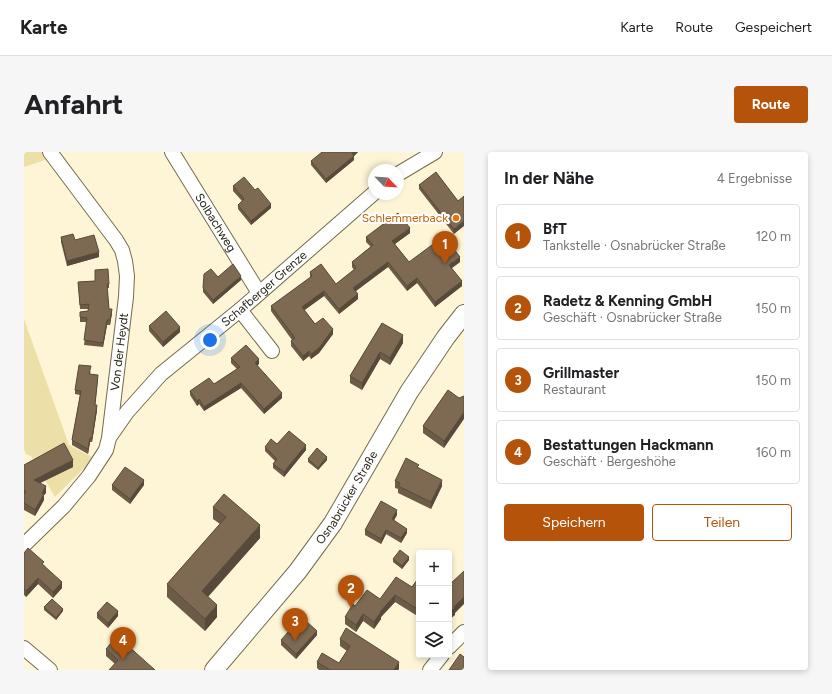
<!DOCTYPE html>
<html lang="de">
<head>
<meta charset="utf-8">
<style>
	:root { --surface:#fff; --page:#f6f6f6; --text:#202124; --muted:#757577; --line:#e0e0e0; --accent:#b45309 }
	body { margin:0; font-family:Figtree,sans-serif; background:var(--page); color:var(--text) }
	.controls { position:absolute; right:12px; bottom:12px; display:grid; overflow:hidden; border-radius:4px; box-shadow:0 2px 6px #0003 }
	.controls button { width:36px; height:36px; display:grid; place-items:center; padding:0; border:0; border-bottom:1px solid var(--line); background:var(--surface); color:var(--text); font:20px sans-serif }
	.compass { position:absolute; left:344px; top:12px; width:36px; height:36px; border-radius:50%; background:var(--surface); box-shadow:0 2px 6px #0003; rotate:115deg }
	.you { position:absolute; left:186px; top:188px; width:14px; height:14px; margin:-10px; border:3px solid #fff; border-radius:50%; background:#1a73e8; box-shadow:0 0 0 6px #1a73e833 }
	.badge { display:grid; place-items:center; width:26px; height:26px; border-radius:50%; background:var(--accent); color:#fff; font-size:13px; font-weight:700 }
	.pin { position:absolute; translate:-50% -33px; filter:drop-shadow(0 1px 2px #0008) }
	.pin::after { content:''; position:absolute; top:21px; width:14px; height:12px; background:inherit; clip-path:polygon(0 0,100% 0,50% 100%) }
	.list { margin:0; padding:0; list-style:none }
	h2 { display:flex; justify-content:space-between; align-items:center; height:52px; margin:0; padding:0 16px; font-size:17px }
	h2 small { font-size:13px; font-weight:400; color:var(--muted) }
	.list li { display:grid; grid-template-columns:26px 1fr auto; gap:12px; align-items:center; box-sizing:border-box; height:64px; margin:0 8px 8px; padding:0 8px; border:1px solid var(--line); border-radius:4px }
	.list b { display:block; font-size:15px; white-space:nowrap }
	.list p { margin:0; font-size:13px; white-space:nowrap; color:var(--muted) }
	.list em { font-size:13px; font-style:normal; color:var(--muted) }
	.actions { display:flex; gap:8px; padding:12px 16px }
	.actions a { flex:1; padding:9px 0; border:1px solid var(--accent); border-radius:4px; text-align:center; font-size:14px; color:var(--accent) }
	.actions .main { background:var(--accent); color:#fff }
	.icon { flex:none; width:22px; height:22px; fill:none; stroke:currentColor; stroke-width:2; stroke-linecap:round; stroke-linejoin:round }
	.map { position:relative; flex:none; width:440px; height:518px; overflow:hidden; border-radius:4px }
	header { display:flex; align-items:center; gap:24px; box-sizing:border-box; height:56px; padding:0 20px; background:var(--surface); border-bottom:1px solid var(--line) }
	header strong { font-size:19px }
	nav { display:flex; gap:22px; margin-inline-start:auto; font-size:14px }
	.intro { display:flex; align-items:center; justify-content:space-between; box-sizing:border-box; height:96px; padding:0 24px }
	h1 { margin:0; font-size:28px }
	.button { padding:10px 18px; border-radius:4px; background:var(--accent); color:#fff; font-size:14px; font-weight:700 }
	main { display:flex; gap:24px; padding:0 24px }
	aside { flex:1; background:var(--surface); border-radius:4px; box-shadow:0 2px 6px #0003 }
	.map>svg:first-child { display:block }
	.green { fill:#ecdfa8 }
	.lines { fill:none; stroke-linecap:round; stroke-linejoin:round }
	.minor-casing { stroke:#736c4f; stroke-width:16 }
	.major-casing { stroke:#736c4f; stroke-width:20 }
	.minor { stroke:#fff; stroke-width:14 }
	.major { stroke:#fff; stroke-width:18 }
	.wall { fill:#6c5b47 }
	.shaded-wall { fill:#584a3a }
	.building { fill:#7e6a53; stroke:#584a3a }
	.food-dot { fill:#e8710a; stroke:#fff; stroke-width:1.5 }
	.labels { text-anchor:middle; stroke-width:4; stroke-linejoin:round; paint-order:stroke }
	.food-label { font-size:12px; fill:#c56008; stroke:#fff; text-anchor:end }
	.street-label { font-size:12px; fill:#272418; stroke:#fff }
</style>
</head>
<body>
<header>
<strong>Karte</strong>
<nav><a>Karte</a><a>Route</a><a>Gespeichert</a></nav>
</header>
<div class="intro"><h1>Anfahrt</h1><a class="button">Route</a></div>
<main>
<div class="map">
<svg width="440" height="518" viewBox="0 0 440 518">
	<rect width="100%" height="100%" fill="#fdf5d5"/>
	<path class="green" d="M 0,0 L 21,0 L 24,7 L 0,15 Z
		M 0,167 L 45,293 L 70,306 L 31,345 L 7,304 L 2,302 L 0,297 Z"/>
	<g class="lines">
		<defs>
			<g id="minor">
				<path id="s1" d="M 148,0 L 235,141"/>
				<path d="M 374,22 L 411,0"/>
				<path d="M 216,158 L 248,199"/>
				<path id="s2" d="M 87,283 L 103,260 L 137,222 L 216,158 L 350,41"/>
				<path id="s3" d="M 0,393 L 40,354 L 65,324 L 82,298 L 85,286 L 102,145 L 103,124 L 101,109 L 98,98 L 92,88 L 26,0"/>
				<path d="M 425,495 L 440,480"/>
				<path d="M 0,496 L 26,518"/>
				<path d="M 406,518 L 418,503"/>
			</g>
			<g id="major">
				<path id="s4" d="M 190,518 L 274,419 L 309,371 L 385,240 L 422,185 L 440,162"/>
			</g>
		</defs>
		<use href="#minor" class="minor-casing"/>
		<use href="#major" class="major-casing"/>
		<use href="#minor" class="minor"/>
		<use href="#major" class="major"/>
	</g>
	<path class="wall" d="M 334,0 L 330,4 L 330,8 L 302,31 L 287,13 L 287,9 Z
		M 395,33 L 434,49 L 430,82 L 395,37 Z
		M 209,34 L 231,38 L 247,56 L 227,73 L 214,57 L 214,53 L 218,49 L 209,39 Z
		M 386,81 L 371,92 L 385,110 L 436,110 L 428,116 L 438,134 L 411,155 L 393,131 L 383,139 L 364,115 L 332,139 L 334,147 L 315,162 L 300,144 L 280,158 L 291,172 L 309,182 L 295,201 L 287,207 L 285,204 L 279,209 L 267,194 L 267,189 L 268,188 L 247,159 L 247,154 L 286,126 L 286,120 L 312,132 L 330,118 L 328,115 L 328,110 L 347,95 L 342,90 L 342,85 Z
		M 37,85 L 51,88 L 75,105 L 43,114 L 37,90 Z
		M 71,118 L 85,132 L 85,136 L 83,136 L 85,157 L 88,161 L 86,173 L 83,173 L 79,195 L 60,193 L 63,170 L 56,170 L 56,160 L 64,159 L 64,157 L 56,157 L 54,130 L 71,129 Z
		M 194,125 L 217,128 L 189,152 L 179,140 L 179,136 Z
		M 358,171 L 379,191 L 366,213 L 356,207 L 338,238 L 326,231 L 326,224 Z
		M 125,174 L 156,180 L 139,195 L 125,179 Z
		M 207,206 L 235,212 L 233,213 L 258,246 L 240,262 L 217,236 L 180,259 L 175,252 L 173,254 L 166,243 L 166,239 L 190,232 L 213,217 L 207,211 Z
		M 67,219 L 66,222 L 74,227 L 71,253 L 73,258 L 68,290 L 66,290 L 64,302 L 48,293 L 48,288 L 56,243 L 51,242 L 51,238 Z
		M 424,238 L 420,296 L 399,281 L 399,274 Z
		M 253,292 L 282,298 L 260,325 L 249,316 L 249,312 L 251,309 L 241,299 L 241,295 Z
		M 284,307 L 303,308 L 294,318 L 284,310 Z
		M 0,313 L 49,315 L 16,331 L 22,341 L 20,343 L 20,348 L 11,364 L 0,358 Z
		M 395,316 L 418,334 L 407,357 L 374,341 L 374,337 L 371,336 L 371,329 Z
		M 88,333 L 120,333 L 106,352 L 88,338 Z
		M 189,355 L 236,386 L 184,445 L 193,465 L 181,479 L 143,445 L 143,432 L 196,372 L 189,367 Z
		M 373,363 L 370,368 L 383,381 L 377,391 L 362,382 L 357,392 L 341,383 L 341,378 Z
		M 0,401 L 20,413 L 38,436 L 29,446 L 14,432 L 2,445 L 0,443 Z
		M 369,407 L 385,408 L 378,417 L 369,410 Z
		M 395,429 L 395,465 L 371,450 L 357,465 L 357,467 L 350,477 L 339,469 L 332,480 L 321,472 L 321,465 L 331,454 L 356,447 L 388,435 Z
		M 20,455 L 39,459 L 32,468 L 20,458 Z
		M 73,461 L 94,464 L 84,476 L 73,466 Z
		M 278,474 L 293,483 L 272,507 L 257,493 L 257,488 Z
		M 316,487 L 375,517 L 374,518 L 295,518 L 293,516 L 293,510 L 315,511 L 323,499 L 316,494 Z
		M 82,497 L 131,518 L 91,512 L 82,504 Z"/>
	<path class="shaded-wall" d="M 329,0 L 334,0 L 328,6 L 328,1 Z
		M 330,4 L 330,8 L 302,31 L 302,27 Z
		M 247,52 L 247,56 L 227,73 L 227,69 Z
		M 440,69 L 440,74 L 430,82 L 430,77 Z
		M 386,76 L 386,81 L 368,94 L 368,89 Z
		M 75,100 L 75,105 L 43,114 L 43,109 Z
		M 436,105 L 436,110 L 425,118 L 425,113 Z
		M 364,110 L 364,115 L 329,141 L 329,136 Z
		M 217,124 L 217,128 L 189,152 L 189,148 Z
		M 393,126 L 393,131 L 383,139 L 383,134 Z
		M 438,129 L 438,134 L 411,155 L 411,150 Z
		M 300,139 L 300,144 L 278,160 L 278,155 Z
		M 334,142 L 334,147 L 315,162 L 315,157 Z
		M 88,157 L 88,161 L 86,173 L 86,168 Z
		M 83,168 L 83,173 L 79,195 L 79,191 Z
		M 156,175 L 156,180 L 139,195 L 139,190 Z
		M 309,177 L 309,182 L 295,201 L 287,207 L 287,202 Z
		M 379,183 L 379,191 L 366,213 L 366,206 Z
		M 285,199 L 285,204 L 279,209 L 279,204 Z
		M 356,200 L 356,207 L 338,238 L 338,231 Z
		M 235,207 L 235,212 L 231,216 L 231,211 Z
		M 217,231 L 217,236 L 180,259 L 180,255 Z
		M 258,241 L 258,246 L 240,262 L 240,257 Z
		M 175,247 L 175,252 L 173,254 L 173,249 Z
		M 73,253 L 73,258 L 68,290 L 68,286 Z
		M 440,260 L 440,267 L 420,296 L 420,289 Z
		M 66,286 L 66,290 L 64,302 L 64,297 Z
		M 282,293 L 282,298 L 260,325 L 260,320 Z
		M 303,305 L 303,308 L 294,318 L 294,316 Z
		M 49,308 L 49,315 L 10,334 L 10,328 Z
		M 120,328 L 120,333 L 106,352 L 106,347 Z
		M 418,328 L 418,334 L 407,357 L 407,350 Z
		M 22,334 L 22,341 L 20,343 L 20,348 L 11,364 L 11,358 L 18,341 Z
		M 373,358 L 373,363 L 368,372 L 368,367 Z
		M 236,373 L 236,386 L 178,451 L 178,439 Z
		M 383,377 L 383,381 L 377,391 L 377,386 Z
		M 362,378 L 362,382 L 357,392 L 357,387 Z
		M 385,405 L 385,408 L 378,417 L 378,414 Z
		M 14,426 L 14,432 L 2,445 L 2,439 Z
		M 38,430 L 38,436 L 29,446 L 29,440 Z
		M 371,443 L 371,450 L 357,465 L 357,467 L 350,477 L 350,470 L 356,460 Z
		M 440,445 L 440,452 L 431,461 L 431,463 L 425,468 L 425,461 L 430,455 Z
		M 193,453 L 193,465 L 181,479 L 181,467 Z
		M 39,457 L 39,459 L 32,468 L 32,466 Z
		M 94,459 L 94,464 L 84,476 L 84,471 Z
		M 339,462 L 339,469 L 332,480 L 332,473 Z
		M 293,479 L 293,483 L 272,507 L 272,502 Z
		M 375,510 L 375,517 L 374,518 L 370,518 Z"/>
	<path class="building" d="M 298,0 L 329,0 L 328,1 L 330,4 L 302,27 L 287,9 Z
		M 412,20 L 434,49 L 440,44 L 440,69 L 430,77 L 395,33 Z
		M 220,25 L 231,38 L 234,36 L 247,52 L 227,69 L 214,53 L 220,47 L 209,34 Z
		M 374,61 L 386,76 L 368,89 L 385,110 L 420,84 L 436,105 L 425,113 L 438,129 L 411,150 L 393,126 L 383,134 L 364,110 L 329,136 L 334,142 L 315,157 L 300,139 L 278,155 L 291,172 L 299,166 L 309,177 L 295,196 L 287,202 L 285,199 L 279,204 L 267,189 L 271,186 L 247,154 L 288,124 L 286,120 L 297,112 L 312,132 L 332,116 L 328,110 L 349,93 L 342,85 Z
		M 49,82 L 51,88 L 70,83 L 75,100 L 43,109 L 37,85 Z
		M 209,112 L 217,124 L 189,148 L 179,136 L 180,122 L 187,117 L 194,125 Z
		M 84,117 L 85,132 L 83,132 L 85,157 L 88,157 L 86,168 L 83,168 L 79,191 L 60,188 L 63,166 L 56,165 L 56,160 L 64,159 L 65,152 L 56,153 L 54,130 L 71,129 L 71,118 Z
		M 142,159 L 156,175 L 139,190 L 125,174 Z
		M 358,171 L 379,183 L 366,206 L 356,200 L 338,231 L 326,224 Z
		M 222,193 L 235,207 L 231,211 L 258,241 L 240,257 L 217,231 L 180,255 L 175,247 L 173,249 L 166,239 L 185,226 L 190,232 L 216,215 L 207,206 Z
		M 55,213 L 67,214 L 65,222 L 74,223 L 71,253 L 73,253 L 68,286 L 66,286 L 64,297 L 48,288 L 57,239 L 51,238 Z
		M 424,238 L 435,246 L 440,244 L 440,260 L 420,289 L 399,274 Z
		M 265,279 L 282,293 L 260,320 L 249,312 L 253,307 L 241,295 L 247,287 L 253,292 Z
		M 40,291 L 49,308 L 10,328 L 22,334 L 18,341 L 20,342 L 11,358 L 0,351 L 0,341 L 2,341 L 0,337 L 0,313 Z
		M 293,296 L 303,305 L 294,316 L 284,307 Z
		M 382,306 L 395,313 L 393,315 L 418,328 L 407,350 L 374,334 L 376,331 L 371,329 Z
		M 101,315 L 120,328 L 106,347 L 88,333 Z
		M 200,342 L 236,373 L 178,439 L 193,453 L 181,467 L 143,432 L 202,365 L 189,355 Z
		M 357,349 L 373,358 L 368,367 L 383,377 L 377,386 L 362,378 L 357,387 L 341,378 Z
		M 4,396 L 20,410 L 18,412 L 38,430 L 29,440 L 14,426 L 2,439 L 0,437 L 0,401 Z
		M 376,398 L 385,405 L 378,414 L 369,407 Z
		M 440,419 L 440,445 L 430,455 L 431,456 L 425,461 L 425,433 Z
		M 372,425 L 388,435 L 393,428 L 395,429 L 395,458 L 371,443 L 356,460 L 357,460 L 350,470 L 339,462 L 332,473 L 321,465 L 329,452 L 331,454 L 343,438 L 356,447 Z
		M 28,447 L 39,457 L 32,466 L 20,455 Z
		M 83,450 L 94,459 L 84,471 L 73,461 Z
		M 282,469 L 293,479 L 272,502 L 257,488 L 273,470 L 278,474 Z
		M 322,476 L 375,510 L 370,518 L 306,518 L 293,510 L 298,501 L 315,511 L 326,494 L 316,487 Z
		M 93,484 L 131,518 L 85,518 L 94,508 L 82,497 Z
		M 436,502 L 440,505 L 440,518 L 425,518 Z"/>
	<circle class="food-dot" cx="432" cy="66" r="4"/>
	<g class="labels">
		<g class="food-label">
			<text x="424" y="70">Schlemmerback</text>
		</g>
		<g class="street-label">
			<text dy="4" stroke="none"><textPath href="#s1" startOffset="83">Solbachweg</textPath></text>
			<text dy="4" stroke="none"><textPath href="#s2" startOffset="213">Schafberger Grenze</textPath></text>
			<text dy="4" stroke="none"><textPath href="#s3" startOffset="225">Von der Heydt</textPath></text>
			<text dy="4" stroke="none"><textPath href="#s4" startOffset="218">Osnabrücker Straße</textPath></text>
		</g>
	</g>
</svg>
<div class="controls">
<button>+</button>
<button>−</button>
<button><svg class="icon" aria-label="layers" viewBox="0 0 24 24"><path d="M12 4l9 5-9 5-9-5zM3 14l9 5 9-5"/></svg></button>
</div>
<svg class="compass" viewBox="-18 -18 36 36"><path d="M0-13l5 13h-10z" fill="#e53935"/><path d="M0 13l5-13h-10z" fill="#757577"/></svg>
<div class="you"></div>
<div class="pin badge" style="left:421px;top:112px">1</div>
<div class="pin badge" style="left:327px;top:456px">2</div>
<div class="pin badge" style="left:271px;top:489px">3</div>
<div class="pin badge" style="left:99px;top:508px">4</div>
</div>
<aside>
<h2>In der Nähe<small>4 Ergebnisse</small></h2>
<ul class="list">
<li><span class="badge">1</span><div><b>BfT</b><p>Tankstelle · Osnabrücker Straße</p></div><em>120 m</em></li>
<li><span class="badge">2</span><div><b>Radetz &amp; Kenning GmbH</b><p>Geschäft · Osnabrücker Straße</p></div><em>150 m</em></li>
<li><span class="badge">3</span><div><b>Grillmaster</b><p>Restaurant</p></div><em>150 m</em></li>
<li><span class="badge">4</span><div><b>Bestattungen Hackmann</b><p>Geschäft · Bergeshöhe</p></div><em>160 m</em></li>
</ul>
<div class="actions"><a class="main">Speichern</a><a>Teilen</a></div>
</aside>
</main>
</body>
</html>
